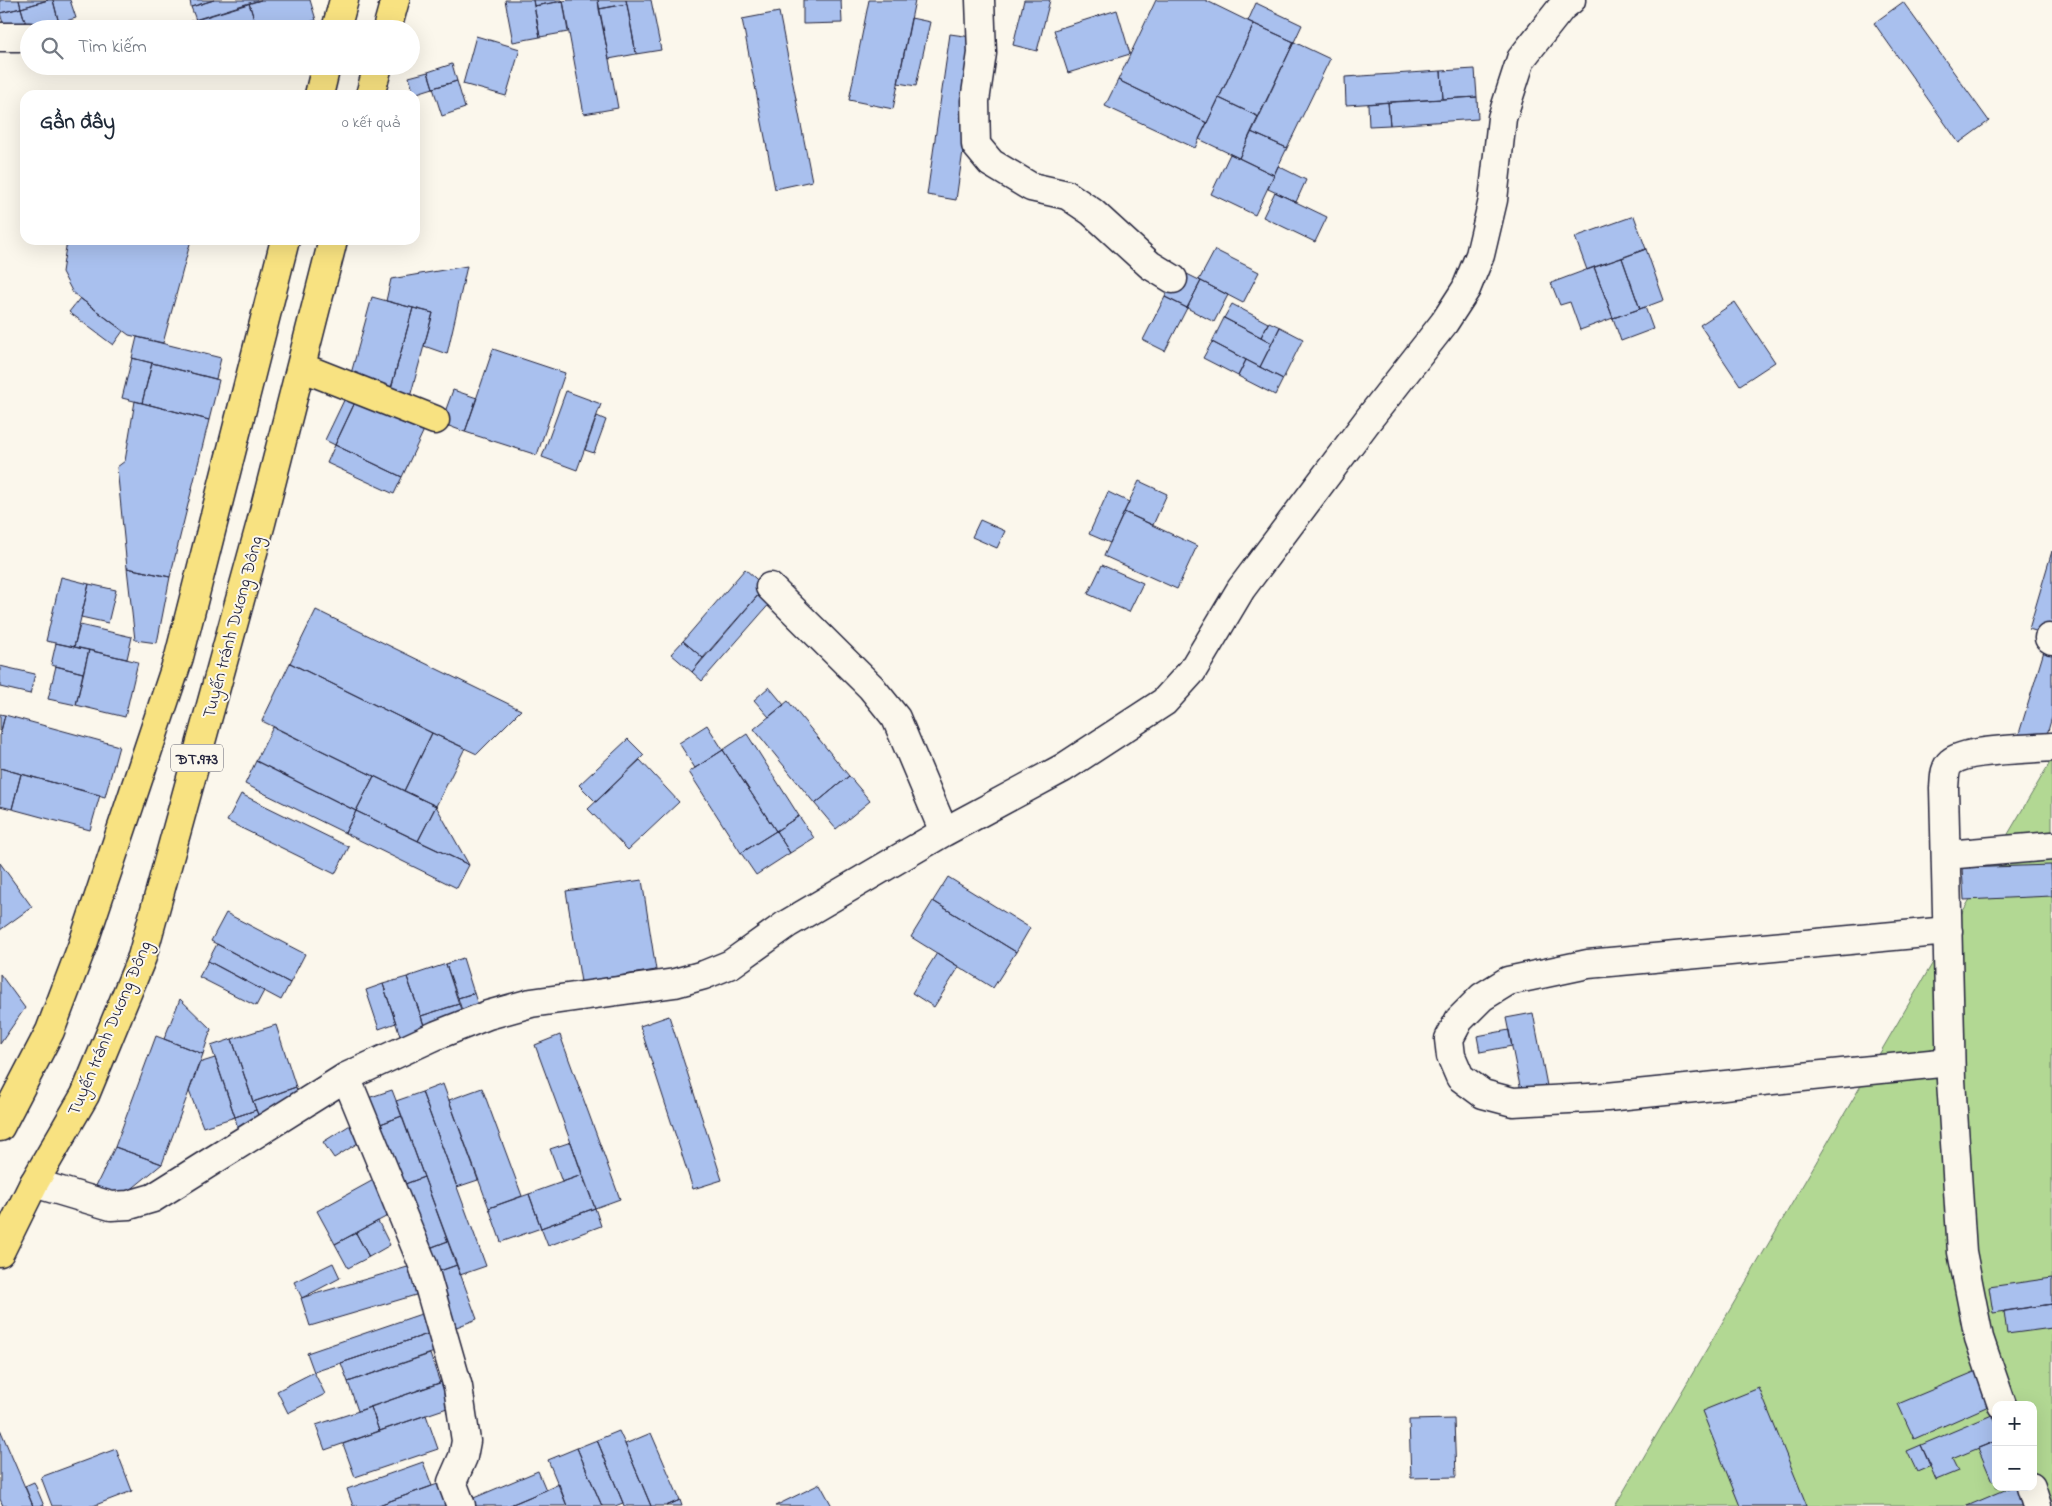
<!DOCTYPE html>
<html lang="vi">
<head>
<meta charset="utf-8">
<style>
	:root { --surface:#fff; --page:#f2f2f3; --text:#1f2937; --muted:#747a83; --line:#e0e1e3 }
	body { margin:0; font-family:"Indie Flower",sans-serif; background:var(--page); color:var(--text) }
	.controls { position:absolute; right:15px; bottom:15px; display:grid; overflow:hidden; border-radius:10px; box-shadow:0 5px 20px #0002 }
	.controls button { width:45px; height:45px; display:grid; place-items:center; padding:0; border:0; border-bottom:1px solid var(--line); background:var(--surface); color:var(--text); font:25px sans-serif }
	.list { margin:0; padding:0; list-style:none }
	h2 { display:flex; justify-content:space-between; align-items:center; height:65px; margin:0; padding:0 20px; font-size:21px }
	h2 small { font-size:16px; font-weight:400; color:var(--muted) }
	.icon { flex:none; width:28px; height:28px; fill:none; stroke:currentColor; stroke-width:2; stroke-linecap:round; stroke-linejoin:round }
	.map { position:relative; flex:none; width:2052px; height:1506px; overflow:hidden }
	.search { position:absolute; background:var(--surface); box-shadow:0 5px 20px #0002; left:20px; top:20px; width:400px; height:55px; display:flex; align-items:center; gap:12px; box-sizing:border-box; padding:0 18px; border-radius:28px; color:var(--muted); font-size:19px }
	.panel { position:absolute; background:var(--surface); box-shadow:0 5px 20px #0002; left:20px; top:90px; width:400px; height:155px; border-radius:15px }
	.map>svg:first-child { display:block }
	.green { fill:#b2d893; stroke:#6a7d67; fill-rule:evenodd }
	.building { fill:#a9c0ee; stroke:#22223b }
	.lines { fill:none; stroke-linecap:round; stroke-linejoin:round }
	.minor-casing { stroke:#22223b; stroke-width:31 }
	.major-casing { stroke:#22223b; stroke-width:31 }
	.minor { stroke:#fbf7ec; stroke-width:28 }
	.major { stroke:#f8e281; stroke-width:28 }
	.labels { text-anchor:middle; stroke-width:4; stroke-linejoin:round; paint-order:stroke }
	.shield { fill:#fbf7ec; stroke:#636270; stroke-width:1 }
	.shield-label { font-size:16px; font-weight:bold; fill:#22223b }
	.street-label { font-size:18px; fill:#22223b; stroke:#fbf7ec }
</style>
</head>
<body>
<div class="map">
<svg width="2052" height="1506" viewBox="0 0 2052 1506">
	<rect width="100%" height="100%" fill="#fbf7ec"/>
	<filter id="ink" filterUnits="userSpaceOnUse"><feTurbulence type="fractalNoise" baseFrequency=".02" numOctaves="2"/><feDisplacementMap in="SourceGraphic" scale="10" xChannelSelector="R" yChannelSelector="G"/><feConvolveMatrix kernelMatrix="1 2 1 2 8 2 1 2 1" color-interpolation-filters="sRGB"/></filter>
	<g filter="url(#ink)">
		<path class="green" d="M 2052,759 L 2052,1506 L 1615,1506 ZM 1996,1405 L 2033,1405 L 2033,1487 L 1996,1487 Z"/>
		<path class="building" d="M 0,0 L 19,0 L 21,8 L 0,13 Z
			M 19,0 L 48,0 L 21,8 Z
			M 48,0 L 53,0 L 60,28 L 29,29 L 29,35 L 21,8 Z
			M 53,0 L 70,0 L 76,18 L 59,23 Z
			M 190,0 L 214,0 L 191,7 Z
			M 214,0 L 261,0 L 196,20 L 191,7 Z
			M 261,0 L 310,0 L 316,20 L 287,29 L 257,29 L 249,3 Z
			M 505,0 L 533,0 L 540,37 L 513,42 Z
			M 533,0 L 562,0 L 563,1 L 534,6 Z
			M 569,0 L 598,0 L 618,108 L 584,114 L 563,1 Z
			M 598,0 L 626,0 L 627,4 L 599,9 Z
			M 626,0 L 651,0 L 661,50 L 636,54 Z
			M 803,0 L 841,0 L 842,23 L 803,24 Z
			M 869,0 L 915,0 L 893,109 L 849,100 Z
			M 1024,0 L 1050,0 L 1037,51 L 1013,45 Z
			M 1156,0 L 1205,0 L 1254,24 L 1207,123 L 1118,80 Z
			M 563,1 L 568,32 L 540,37 L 534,6 Z
			M 1903,2 L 1989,121 L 1959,143 L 1874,23 Z
			M 249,3 L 257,29 L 190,29 L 188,22 Z
			M 1256,3 L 1302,25 L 1294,42 L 1248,21 Z
			M 627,4 L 636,54 L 609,59 L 599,9 Z
			M 21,8 L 26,25 L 5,31 L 0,13 Z
			M 1117,10 L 1130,54 L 1068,73 L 1054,30 Z
			M 779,12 L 812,181 L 775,189 L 742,19 Z
			M 911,18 L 930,22 L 916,86 L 898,83 Z
			M 1254,24 L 1294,42 L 1259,117 L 1219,98 Z
			M 950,34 L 979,38 L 956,200 L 927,195 Z
			M 476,36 L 520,49 L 506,96 L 463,84 Z
			M 1294,42 L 1330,59 L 1287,148 L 1251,132 Z
			M 452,64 L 457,81 L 433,88 L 428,72 Z
			M 1475,69 L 1477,97 L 1443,99 L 1441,71 Z
			M 1441,71 L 1443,99 L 1346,105 L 1345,77 Z
			M 428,72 L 433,88 L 414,94 L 409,77 Z
			M 1118,80 L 1207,123 L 1195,148 L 1105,106 Z
			M 457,81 L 465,108 L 442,116 L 433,88 Z
			M 1477,97 L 1478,119 L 1390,125 L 1388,102 Z
			M 1219,98 L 1259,117 L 1239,158 L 1199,139 Z
			M 1388,102 L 1390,125 L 1369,126 L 1368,104 Z
			M 1251,132 L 1287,148 L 1274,175 L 1239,158 Z
			M 1230,154 L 1274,175 L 1255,215 L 1211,194 Z
			M 1278,166 L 1306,180 L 1296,202 L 1268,189 Z
			M 1275,192 L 1327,217 L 1315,242 L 1263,217 Z
			M 1634,216 L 1646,249 L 1587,270 L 1575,237 Z
			M 77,240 L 191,240 L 163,343 L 129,335 L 73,293 L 62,272 L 66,247 Z
			M 1646,249 L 1664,300 L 1640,309 L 1622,258 Z
			M 1215,250 L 1259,272 L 1243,303 L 1199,280 Z
			M 1622,258 L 1640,309 L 1613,318 L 1594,267 Z
			M 467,266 L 447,354 L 424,346 L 433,313 L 386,301 L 391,279 Z
			M 1594,267 L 1613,318 L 1580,330 L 1570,302 L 1560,305 L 1551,283 Z
			M 1179,270 L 1201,281 L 1187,308 L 1165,297 Z
			M 1201,281 L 1228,295 L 1214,322 L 1187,308 Z
			M 372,297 L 413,308 L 390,392 L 349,381 Z
			M 1165,297 L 1187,308 L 1165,351 L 1143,340 Z
			M 80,298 L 123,331 L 113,345 L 69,312 Z
			M 1735,302 L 1775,362 L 1740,385 L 1700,325 Z
			M 1232,304 L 1268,323 L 1261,337 L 1224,318 Z
			M 1645,307 L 1653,329 L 1621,341 L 1613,318 Z
			M 413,308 L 433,313 L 410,397 L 390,392 Z
			M 1224,318 L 1272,343 L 1260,367 L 1212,342 Z
			M 1269,322 L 1280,327 L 1272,343 L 1261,337 Z
			M 1280,327 L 1303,339 L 1283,379 L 1260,367 Z
			M 137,337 L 221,358 L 216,379 L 132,358 Z
			M 1212,342 L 1246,360 L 1238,376 L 1203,358 Z
			M 493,349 L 565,373 L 537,455 L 465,432 Z
			M 132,358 L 152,363 L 142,403 L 122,398 Z
			M 1246,360 L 1283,379 L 1275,395 L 1238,376 Z
			M 152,363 L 219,380 L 209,420 L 142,403 Z
			M 453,390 L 477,398 L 465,432 L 441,423 Z
			M 566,391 L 601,404 L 577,470 L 542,457 Z
			M 347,394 L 357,398 L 335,445 L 325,440 Z
			M 357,398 L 424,430 L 402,477 L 335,445 Z
			M 135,401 L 209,420 L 170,577 L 127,568 L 117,467 L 125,461 Z
			M 597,416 L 606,420 L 594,453 L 585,450 Z
			M 335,445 L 402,477 L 394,494 L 327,463 Z
			M 1139,481 L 1167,494 L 1153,525 L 1124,512 Z
			M 1108,492 L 1129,502 L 1110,543 L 1089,534 Z
			M 1124,512 L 1197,546 L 1177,589 L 1104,556 Z
			M 980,520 L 1005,531 L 997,548 L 972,537 Z
			M 2052,551 L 2052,636 L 2029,629 Z
			M 1102,565 L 1143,583 L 1129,612 L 1088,594 Z
			M 127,568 L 170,577 L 157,643 L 135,640 Z
			M 745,569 L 765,587 L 703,658 L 683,641 Z
			M 61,577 L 89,584 L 74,647 L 46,641 Z
			M 89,584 L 116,590 L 108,623 L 81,617 Z
			M 761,592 L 772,601 L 702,681 L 692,672 Z
			M 316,610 L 521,710 L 477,754 L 432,733 L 290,663 Z
			M 80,625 L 132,637 L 127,659 L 74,647 Z
			M 683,641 L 703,658 L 692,672 L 671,654 Z
			M 56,643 L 89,650 L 83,673 L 51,665 Z
			M 89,650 L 138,662 L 125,717 L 76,705 Z
			M 2044,651 L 2052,654 L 2052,717 L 2044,745 L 2018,737 Z
			M 290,663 L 432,733 L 404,791 L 262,721 Z
			M 0,666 L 35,674 L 30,694 L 0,687 Z
			M 56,666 L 83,673 L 76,705 L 48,699 Z
			M 769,687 L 784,705 L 769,717 L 754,700 Z
			M 788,701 L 849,776 L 815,804 L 754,729 Z
			M 0,714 L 5,715 L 0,735 Z
			M 5,715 L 119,746 L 105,797 L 0,768 L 0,735 Z
			M 707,725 L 723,750 L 695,768 L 679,743 Z
			M 273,727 L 374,776 L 356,811 L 256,761 Z
			M 432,733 L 465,748 L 436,806 L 404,791 Z
			M 747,734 L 799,816 L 776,831 L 723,750 Z
			M 628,739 L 644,755 L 596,802 L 579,785 Z
			M 723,750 L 776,831 L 741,853 L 689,772 Z
			M 640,760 L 679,802 L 628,850 L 588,809 Z
			M 256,761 L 356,811 L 345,833 L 245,784 Z
			M 0,768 L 21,774 L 12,809 L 0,806 Z
			M 21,774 L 100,795 L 90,830 L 12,809 Z
			M 374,776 L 436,806 L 418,841 L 356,811 Z
			M 849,776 L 870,801 L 836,829 L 815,804 Z
			M 241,794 L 349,847 L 335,874 L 227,821 Z
			M 436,806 L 469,865 L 418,841 Z
			M 356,811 L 469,865 L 457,888 L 345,833 Z
			M 799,816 L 814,838 L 790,853 L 776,831 Z
			M 776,831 L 790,853 L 756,875 L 741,853 Z
			M 0,863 L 32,907 L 0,930 Z
			M 2051,865 L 2052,896 L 1964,900 L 1962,868 Z
			M 948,877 L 1030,928 L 1016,952 L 933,901 Z
			M 642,880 L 656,970 L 581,982 L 566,891 Z
			M 933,901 L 1016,952 L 993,988 L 911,937 Z
			M 226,913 L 305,954 L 290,983 L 211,941 Z
			M 217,944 L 290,983 L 281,1000 L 208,961 Z
			M 937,953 L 959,967 L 934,1007 L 912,993 Z
			M 463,958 L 474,993 L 458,998 L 446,964 Z
			M 208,961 L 264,991 L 256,1006 L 199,977 Z
			M 446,964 L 459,1004 L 421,1016 L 407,977 Z
			M 0,974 L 25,1008 L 0,1044 Z
			M 407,977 L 428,1036 L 403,1045 L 383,984 Z
			M 383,984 L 396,1023 L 379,1029 L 366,990 Z
			M 474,993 L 481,1015 L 465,1020 L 458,998 Z
			M 180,999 L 211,1029 L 203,1054 L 164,1039 Z
			M 459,1004 L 465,1020 L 426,1033 L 421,1016 Z
			M 1533,1013 L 1548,1091 L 1522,1096 L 1506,1018 Z
			M 669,1016 L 722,1180 L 693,1189 L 640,1026 Z
			M 276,1025 L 296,1087 L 253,1102 L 232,1039 Z
			M 1509,1030 L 1512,1046 L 1480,1052 L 1477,1036 Z
			M 560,1035 L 620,1199 L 595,1208 L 535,1045 Z
			M 156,1036 L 203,1054 L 162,1164 L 115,1147 Z
			M 232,1039 L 256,1110 L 235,1117 L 211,1046 Z
			M 215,1058 L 235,1117 L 203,1127 L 189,1091 L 199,1063 Z
			M 443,1084 L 478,1180 L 457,1187 L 422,1092 Z
			M 296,1087 L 300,1103 L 263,1127 L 253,1102 Z
			M 482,1088 L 522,1196 L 489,1208 L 449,1100 Z
			M 392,1090 L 402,1116 L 375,1126 L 365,1099 Z
			M 422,1092 L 486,1266 L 460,1275 L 396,1101 Z
			M 256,1110 L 263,1127 L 240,1139 L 235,1117 Z
			M 402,1116 L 424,1177 L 397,1187 L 375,1126 Z
			M 355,1122 L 366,1138 L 334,1158 L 323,1142 Z
			M 571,1142 L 582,1175 L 562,1182 L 550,1149 Z
			M 115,1147 L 162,1164 L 117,1201 L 91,1196 Z
			M 582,1175 L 595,1208 L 541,1228 L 529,1194 Z
			M 379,1177 L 397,1211 L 335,1244 L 317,1211 Z
			M 424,1177 L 448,1241 L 421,1251 L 397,1187 Z
			M 529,1194 L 541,1228 L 501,1242 L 489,1208 Z
			M 595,1208 L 601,1226 L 548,1246 L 541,1228 Z
			M 378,1221 L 390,1245 L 369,1257 L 356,1233 Z
			M 356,1233 L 369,1257 L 348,1268 L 335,1244 Z
			M 448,1241 L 457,1265 L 434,1273 L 425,1250 Z
			M 333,1263 L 340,1278 L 302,1298 L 294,1282 Z
			M 418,1264 L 426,1292 L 310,1326 L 301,1298 Z
			M 457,1265 L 477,1319 L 454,1328 L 434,1273 Z
			M 2052,1278 L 2052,1304 L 1993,1313 L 1989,1287 Z
			M 2052,1304 L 2052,1328 L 2007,1334 L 2004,1311 Z
			M 427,1312 L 434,1332 L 314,1372 L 307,1353 Z
			M 434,1332 L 440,1350 L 348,1382 L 341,1363 Z
			M 430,1354 L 440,1383 L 358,1411 L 348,1382 Z
			M 1979,1370 L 1993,1404 L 1914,1439 L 1898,1404 Z
			M 314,1372 L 325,1394 L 288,1413 L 277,1391 Z
			M 447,1380 L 456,1405 L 379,1431 L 371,1407 Z
			M 1759,1388 L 1807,1506 L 1740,1506 L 1702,1411 Z
			M 371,1407 L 379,1431 L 325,1450 L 316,1425 Z
			M 426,1415 L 438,1449 L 355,1477 L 343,1444 Z
			M 1992,1415 L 1996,1423 L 1996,1441 L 1952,1459 L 1958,1471 L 1936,1480 L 1921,1445 Z
			M 1454,1419 L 1456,1477 L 1411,1478 L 1409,1420 Z
			M 0,1429 L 33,1506 L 3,1506 L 0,1499 Z
			M 619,1431 L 625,1444 L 651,1506 L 624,1506 L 623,1503 L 597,1440 Z
			M 651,1433 L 680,1500 L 666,1506 L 651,1506 L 625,1444 Z
			M 597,1440 L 623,1503 L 615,1506 L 602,1506 L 577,1448 Z
			M 1996,1441 L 1996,1480 L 1992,1481 L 1978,1448 Z
			M 1921,1445 L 1931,1466 L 1917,1472 L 1907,1451 Z
			M 577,1448 L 602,1506 L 567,1506 L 548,1460 Z
			M 116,1449 L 132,1491 L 93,1506 L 52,1506 L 41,1477 Z
			M 423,1462 L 432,1486 L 376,1506 L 353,1506 L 347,1489 Z
			M 538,1471 L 546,1490 L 508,1506 L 472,1506 L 469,1500 Z
			M 447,1481 L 456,1506 L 376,1506 L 432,1486 Z
			M 34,1482 L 44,1506 L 33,1506 L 25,1486 Z
			M 559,1484 L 567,1506 L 508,1506 L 546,1490 Z
			M 820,1484 L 832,1506 L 775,1506 Z
			M 2012,1487 L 2025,1487 L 2033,1506 L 1967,1506 Z
			M 680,1500 L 682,1506 L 666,1506 Z"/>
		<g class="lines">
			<defs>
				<path id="minor" d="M 980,0 L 982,53 L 975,101 L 976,145 L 991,163 L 1031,187 L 1067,195 L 1092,212 L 1150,265 L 1173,279
					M 0,37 L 29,37
					M 770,587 L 871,687 L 896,718 L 944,832
					M 2049,638 L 2052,640
					M 1946,855 L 2052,846
					M 1948,931 L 1588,964 L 1508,981 L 1482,997 L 1459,1020 L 1449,1039 L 1451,1056 L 1460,1077 L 1483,1094 L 1513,1102 L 1607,1097 L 1950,1062
					M 346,1077 L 423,1265 L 458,1387 L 466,1441 L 463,1457 L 452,1482 L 461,1506
					M 34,1183 L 111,1206 L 129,1205 L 153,1198 L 346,1077 L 437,1035 L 488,1015 L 531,1003 L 675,983 L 704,975 L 731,964 L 787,924 L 944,832 L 1063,768 L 1164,702 L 1192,671 L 1241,589 L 1368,420 L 1444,323 L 1466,289 L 1480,255 L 1493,200 L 1502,118 L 1521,59 L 1562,7 L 1571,0
					M 2002,1405 L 1979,1338 L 1962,1252 L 1951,1080 L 1944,788 C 1945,779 1944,768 1951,762 C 1965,749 2031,749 2052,747
					M 2031,1487 L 2037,1506"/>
				<path id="major" d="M 336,29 L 344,0
					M 387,29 L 395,0
					M 319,95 L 326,66
					M 370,95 L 378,66
					M 301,367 L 435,420
					M 0,1127 L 50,1031 L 83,944 L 179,657 L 285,240
					M 0,1252 L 34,1183 L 85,1095 L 142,957 L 261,523 L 333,240"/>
			</defs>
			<use href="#minor" class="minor-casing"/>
			<use href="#major" class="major-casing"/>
			<use href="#minor" class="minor"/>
			<use href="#major" class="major"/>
		</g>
	</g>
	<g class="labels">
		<rect class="shield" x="171" y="744.5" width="52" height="27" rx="4"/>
		<g class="shield-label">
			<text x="197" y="764">ĐT.973</text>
		</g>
		<g class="street-label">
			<text transform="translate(232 627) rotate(-75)" y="6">Tuyến tránh Dương Đông</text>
			<text transform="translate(109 1028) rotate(-67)" y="6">Tuyến tránh Dương Đông</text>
		</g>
	</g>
</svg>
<div class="controls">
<button>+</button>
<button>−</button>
</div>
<div class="search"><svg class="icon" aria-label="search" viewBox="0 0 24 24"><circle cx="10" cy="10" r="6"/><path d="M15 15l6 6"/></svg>Tìm kiếm</div>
<section class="panel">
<h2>Gần đây<small>0 kết quả</small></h2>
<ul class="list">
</ul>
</section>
</div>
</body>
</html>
